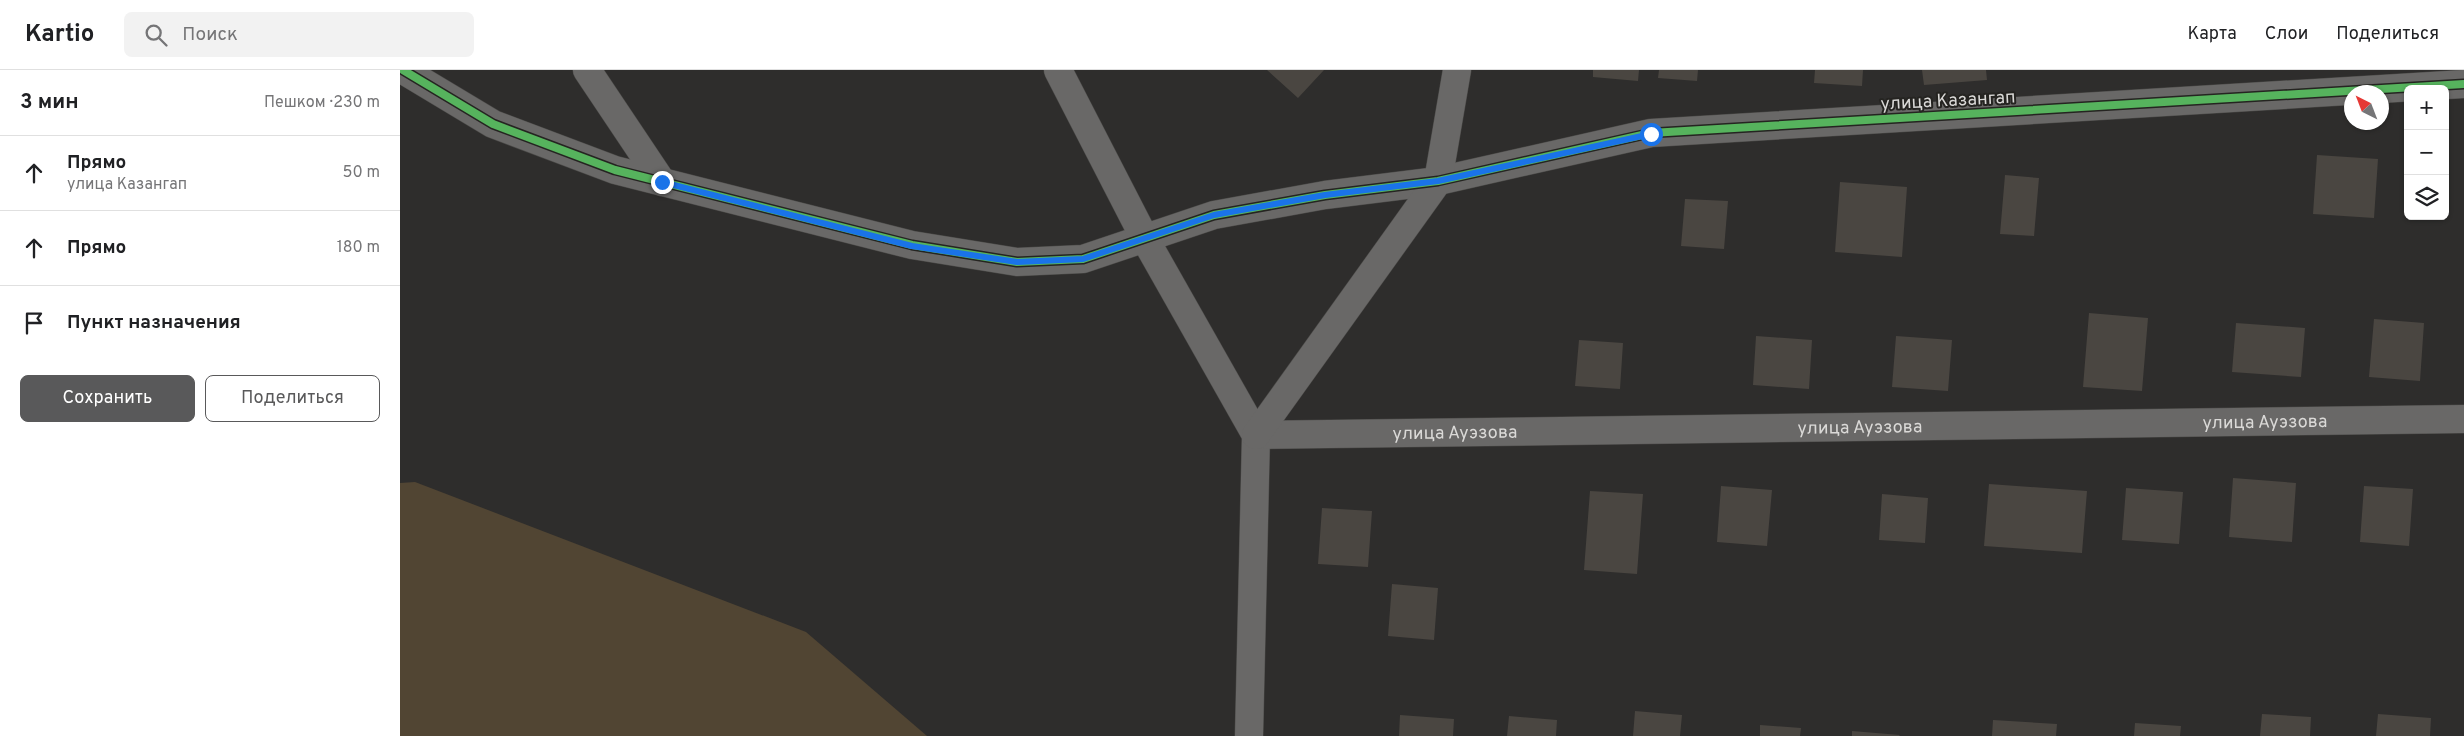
<!DOCTYPE html>
<html lang="ru">
<head>
<meta charset="utf-8">
<style>
	:root { --surface:#fff; --page:#f2f2f2; --text:#202124; --muted:#757577; --line:#e0e0e0; --accent:#59595a }
	body { margin:0; font-family:Overpass,sans-serif; background:var(--page); color:var(--text) }
	.controls { position:absolute; right:15px; top:15px; display:grid; overflow:hidden; border-radius:8px; box-shadow:0 1px 4px #0004 }
	.controls button { width:45px; height:45px; display:grid; place-items:center; padding:0; border:0; border-bottom:1px solid var(--line); background:var(--surface); color:var(--text); font:25px sans-serif }
	.compass { position:absolute; left:1944px; top:15px; width:45px; height:45px; border-radius:50%; background:var(--surface); box-shadow:0 1px 4px #0004; rotate:318deg }
	.stop { position:absolute; width:15px; height:15px; margin:-11px; border:4px solid #1a73e8; border-radius:50%; background:#fff }
	.stop.end { background:#1a73e8; border-color:#fff; box-shadow:0 1px 5px #0008 }
	.list { margin:0; padding:0; list-style:none }
	h2 { display:flex; justify-content:space-between; align-items:center; height:65px; margin:0; padding:0 20px; font-size:21px }
	h2 small { font-size:16px; font-weight:400; color:var(--muted) }
	.list li { display:grid; grid-template-columns:32px 1fr auto; gap:15px; align-items:center; box-sizing:border-box; height:75px; padding:0 20px; border-top:1px solid var(--line) }
	.list b { display:block; font-size:19px; white-space:nowrap }
	.list p { margin:0; font-size:16px; white-space:nowrap; color:var(--muted) }
	.list em { font-size:16px; font-style:normal; color:var(--muted) }
	.actions { display:flex; gap:10px; padding:15px 20px }
	.actions a { flex:1; padding:11px 0; border:1px solid var(--accent); border-radius:8px; text-align:center; font-size:18px; color:var(--accent) }
	.actions .main { background:var(--accent); color:#fff }
	.icon { flex:none; width:28px; height:28px; fill:none; stroke:currentColor; stroke-width:2; stroke-linecap:round; stroke-linejoin:round }
	.map { position:relative; flex:none; width:2064px; height:666px; overflow:hidden }
	header { display:flex; align-items:center; gap:30px; box-sizing:border-box; height:70px; padding:0 25px; background:var(--surface); border-bottom:1px solid var(--line) }
	header strong { font-size:24px }
	nav { display:flex; gap:28px; margin-inline-start:auto; font-size:18px }
	.search { width:350px; height:45px; background:var(--page); display:flex; align-items:center; gap:12px; box-sizing:border-box; padding:0 18px; border-radius:8px; color:var(--muted); font-size:19px }
	main { display:flex }
	aside { flex:1; background:var(--surface) }
	.map>svg:first-child { display:block }
	.green { fill:#514533 }
	.building { fill:#4a4641 }
	.lines { fill:none; stroke-linecap:round; stroke-linejoin:round }
	.minor-casing { stroke:#4a4947; stroke-width:29 }
	.minor { stroke:#696867; stroke-width:28 }
	.cycleway-casing { stroke:#252421; stroke-width:11 }
	.cycleway { stroke:#56b35d; stroke-width:8 }
	.route { stroke:#1a73e8; stroke-width:6 }
	.labels { text-anchor:middle; stroke-width:4; stroke-linejoin:round; paint-order:stroke }
	.street-label { font-size:18px; fill:#dad9d7; stroke:#252421 }
</style>
</head>
<body>
<header>
<strong>Kartio</strong>
<div class="search"><svg class="icon" aria-label="search" viewBox="0 0 24 24"><circle cx="10" cy="10" r="6"/><path d="M15 15l6 6"/></svg>Поиск</div>
<nav><a>Карта</a><a>Слои</a><a>Поделиться</a></nav>
</header>
<main>
<aside>
<h2>3 мин<small>Пешком · 230 m</small></h2>
<ul class="list">
<li><svg class="icon" aria-label="ahead" viewBox="0 0 24 24"><path d="M12 20V5M6 11l6-6 6 6"/></svg><div><b>Прямо</b><p>улица Казангап</p></div><em>50 m</em></li>
<li><svg class="icon" aria-label="ahead" viewBox="0 0 24 24"><path d="M12 20V5M6 11l6-6 6 6"/></svg><div><b>Прямо</b></div><em>180 m</em></li>
<li><svg class="icon" aria-label="arrive" viewBox="0 0 24 24"><path d="M6 21V4h12l-3 4 3 4H6"/></svg><div><b>Пункт назначения</b></div></li>
</ul>
<div class="actions"><a class="main">Сохранить</a><a>Поделиться</a></div>
</aside>
<div class="map">
<svg width="2064" height="666" viewBox="0 0 2064 666">
	<rect width="100%" height="100%" fill="#2e2d2c"/>
	<path class="green" d="M 15,412 L 406,562 L 527,666 L 0,666 L 0,413 Z"/>
	<path class="building" d="M 867,0 L 924,0 L 898,28 Z
		M 1193,0 L 1239,0 L 1238,11 L 1193,7 Z
		M 1259,0 L 1298,0 L 1297,11 L 1258,8 Z
		M 1415,0 L 1463,0 L 1462,16 L 1414,13 Z
		M 1522,0 L 1586,0 L 1587,10 L 1524,15 Z
		M 1917,85 L 1978,89 L 1974,148 L 1913,144 Z
		M 1605,105 L 1639,108 L 1634,166 L 1600,164 Z
		M 1440,112 L 1507,117 L 1502,187 L 1435,182 Z
		M 1285,129 L 1328,131 L 1324,179 L 1281,176 Z
		M 1689,243 L 1748,248 L 1742,321 L 1683,317 Z
		M 1974,249 L 2024,253 L 2020,311 L 1969,307 Z
		M 1836,253 L 1905,258 L 1901,307 L 1832,302 Z
		M 1356,266 L 1412,270 L 1409,319 L 1353,315 Z
		M 1496,266 L 1552,270 L 1548,321 L 1492,317 Z
		M 1179,270 L 1223,273 L 1220,319 L 1175,316 Z
		M 1833,408 L 1896,413 L 1892,472 L 1829,467 Z
		M 1589,414 L 1687,421 L 1682,483 L 1584,476 Z
		M 1321,416 L 1372,420 L 1367,476 L 1317,472 Z
		M 1964,416 L 2013,419 L 2009,476 L 1960,472 Z
		M 1726,418 L 1783,422 L 1779,474 L 1722,470 Z
		M 1190,421 L 1243,424 L 1237,504 L 1184,500 Z
		M 1482,424 L 1528,428 L 1525,473 L 1479,470 Z
		M 922,438 L 972,441 L 968,497 L 918,494 Z
		M 992,514 L 1038,518 L 1034,570 L 988,566 Z
		M 1235,641 L 1282,645 L 1280,666 L 1233,666 Z
		M 1862,644 L 1911,647 L 1910,666 L 1860,666 Z
		M 1978,644 L 2031,648 L 2030,666 L 1976,666 Z
		M 1000,645 L 1054,649 L 1053,666 L 999,666 Z
		M 1109,646 L 1157,650 L 1156,666 L 1107,666 Z
		M 1593,650 L 1657,654 L 1656,666 L 1592,666 Z
		M 1735,653 L 1781,656 L 1780,666 L 1734,666 Z
		M 1360,655 L 1401,658 L 1400,666 L 1360,666 Z
		M 1452,661 L 1500,665 L 1499,666 L 1452,666 Z"/>
	<g class="lines">
		<defs>
			<g id="minor">
				<path d="M 3,0 L 93,54 L 215,100 L 512,175 L 617,192 L 683,189 L 814,145 L 925,125 L 1038,111 L 1251,63 L 2064,14"/>
				<path d="M 187,0 L 262,112"/>
				<path d="M 658,0 L 745,169 L 856,365 L 849,666"/>
				<path id="s1" d="M 856,365 L 2064,349"/>
				<path d="M 856,365 L 1038,111 L 1057,0"/>
			</g>
		</defs>
		<use href="#minor" class="minor-casing"/>
		<use href="#minor" class="minor"/>
		<defs>
			<path id="cycleway" d="M 3,0 L 93,54 L 215,100 L 512,175 L 617,192 L 683,189 L 814,145 L 925,125 L 1038,111 L 1251,63 L 2064,14"/>
		</defs>
		<use href="#cycleway" class="cycleway-casing"/>
		<use href="#cycleway" class="cycleway"/>
	</g>
	<g class="lines">
		<path class="route" d="M 262,112 L 512,176 L 617,192 L 683,189 L 814,145 L 925,125 L 1038,111 L 1251,64"/>
	</g>
	<g class="labels">
		<g class="street-label">
			<text transform="translate(1548 30) rotate(-3)" y="6">улица Казангап</text>
			<text dy="6" stroke="none"><textPath href="#s1" startOffset="1009">улица Ауэзова</textPath></text>
			<text dy="6" stroke="none"><textPath href="#s1" startOffset="604">улица Ауэзова</textPath></text>
			<text dy="6" stroke="none"><textPath href="#s1" startOffset="199">улица Ауэзова</textPath></text>
		</g>
	</g>
</svg>
<div class="controls">
<button>+</button>
<button>−</button>
<button><svg class="icon" aria-label="layers" viewBox="0 0 24 24"><path d="M12 4l9 5-9 5-9-5zM3 14l9 5 9-5"/></svg></button>
</div>
<svg class="compass" viewBox="-18 -18 36 36"><path d="M0-13l5 13h-10z" fill="#e53935"/><path d="M0 13l5-13h-10z" fill="#757577"/></svg>
<div class="stop" style="left:1251px;top:64px"></div>
<div class="stop end" style="left:262px;top:112px"></div>
</div>
</main>
</body>
</html>
